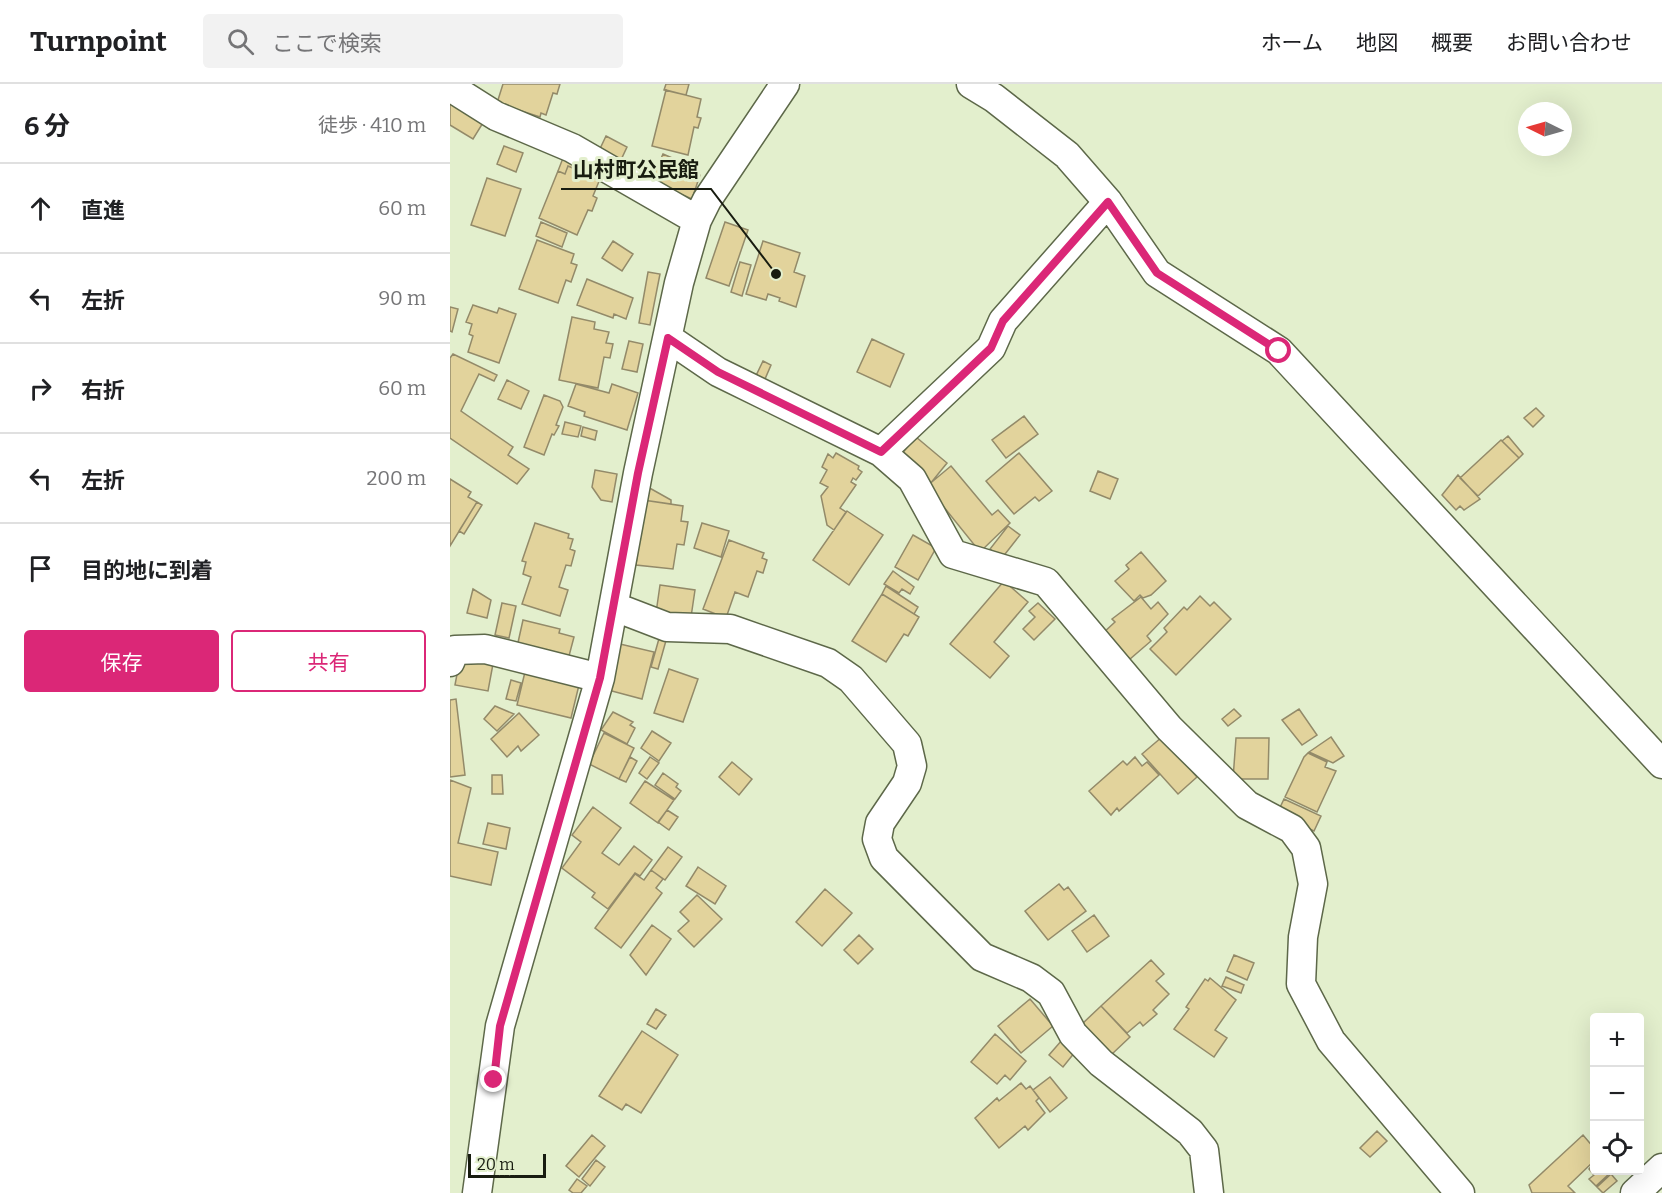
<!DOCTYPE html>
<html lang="ja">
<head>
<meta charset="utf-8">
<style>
	:root { --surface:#fff; --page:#f2f2f2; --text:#202124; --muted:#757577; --line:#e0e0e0; --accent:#db2777 }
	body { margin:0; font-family:Bitter,"Noto Sans JP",serif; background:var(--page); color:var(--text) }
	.controls { position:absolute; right:18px; bottom:18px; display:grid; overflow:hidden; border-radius:6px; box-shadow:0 6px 24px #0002 }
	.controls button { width:54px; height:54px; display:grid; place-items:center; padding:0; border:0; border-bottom:2px solid var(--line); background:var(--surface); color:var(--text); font:30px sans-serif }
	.compass { position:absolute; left:1068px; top:18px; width:54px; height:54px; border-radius:50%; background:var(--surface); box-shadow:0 6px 24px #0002; rotate:275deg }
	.scale { position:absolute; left:18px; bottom:15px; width:78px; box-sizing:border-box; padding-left:6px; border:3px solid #181c10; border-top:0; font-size:16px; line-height:21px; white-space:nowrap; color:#181c10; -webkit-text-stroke:4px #e3efcd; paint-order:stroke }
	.stop { position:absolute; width:18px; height:18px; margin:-14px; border:4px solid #db2777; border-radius:50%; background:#fff }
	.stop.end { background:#db2777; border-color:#fff; box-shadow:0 2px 6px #0008 }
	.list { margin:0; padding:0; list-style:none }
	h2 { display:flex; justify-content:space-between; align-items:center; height:78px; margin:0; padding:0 24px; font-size:26px }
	h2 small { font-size:20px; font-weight:400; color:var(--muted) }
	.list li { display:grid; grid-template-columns:39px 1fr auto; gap:18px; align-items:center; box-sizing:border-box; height:90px; padding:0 24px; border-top:2px solid var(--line) }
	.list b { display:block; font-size:22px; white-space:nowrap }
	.list em { font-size:20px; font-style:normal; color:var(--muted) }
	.actions { display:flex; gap:12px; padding:18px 24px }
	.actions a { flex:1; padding:14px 0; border:2px solid var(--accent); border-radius:6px; text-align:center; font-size:21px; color:var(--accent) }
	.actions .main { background:var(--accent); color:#fff }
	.icon { flex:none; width:33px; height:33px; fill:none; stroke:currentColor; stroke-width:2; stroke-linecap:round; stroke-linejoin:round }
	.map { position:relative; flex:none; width:1212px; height:1109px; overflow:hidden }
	header { display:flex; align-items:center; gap:36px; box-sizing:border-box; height:84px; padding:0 30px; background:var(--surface); border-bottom:2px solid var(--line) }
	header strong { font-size:28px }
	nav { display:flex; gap:33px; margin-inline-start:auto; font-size:21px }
	.search { width:420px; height:54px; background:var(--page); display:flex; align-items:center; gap:15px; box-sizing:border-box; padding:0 21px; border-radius:6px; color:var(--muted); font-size:22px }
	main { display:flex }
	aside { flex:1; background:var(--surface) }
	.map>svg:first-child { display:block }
	.building { fill:#e2d39c; stroke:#938a69; stroke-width:1.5 }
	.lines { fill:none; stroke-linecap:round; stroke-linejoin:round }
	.minor-casing { stroke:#5d6849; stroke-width:31 }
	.minor { stroke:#fff; stroke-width:28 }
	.route { stroke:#db2777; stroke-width:8 }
	.leader { fill:none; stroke:#181c10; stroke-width:2 }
	.callout-dot { fill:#181c10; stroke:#e3efcd; stroke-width:2 }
	.callout-label { font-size:21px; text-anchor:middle; font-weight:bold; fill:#181c10; stroke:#e3efcd; stroke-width:6; stroke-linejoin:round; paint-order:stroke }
</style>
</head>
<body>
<header>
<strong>Turnpoint</strong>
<div class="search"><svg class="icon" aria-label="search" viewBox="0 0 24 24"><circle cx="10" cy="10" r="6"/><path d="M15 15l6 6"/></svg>ここで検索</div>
<nav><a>ホーム</a><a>地図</a><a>概要</a><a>お問い合わせ</a></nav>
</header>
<main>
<aside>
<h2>6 分<small>徒歩 · 410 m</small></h2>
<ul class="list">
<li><svg class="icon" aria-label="ahead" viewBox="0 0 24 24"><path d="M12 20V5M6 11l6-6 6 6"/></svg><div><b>直進</b></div><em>60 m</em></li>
<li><svg class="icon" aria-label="left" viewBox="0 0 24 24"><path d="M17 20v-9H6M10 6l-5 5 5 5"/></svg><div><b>左折</b></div><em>90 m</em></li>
<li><svg class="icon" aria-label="right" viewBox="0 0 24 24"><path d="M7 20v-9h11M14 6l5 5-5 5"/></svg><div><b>右折</b></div><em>60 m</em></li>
<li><svg class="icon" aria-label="left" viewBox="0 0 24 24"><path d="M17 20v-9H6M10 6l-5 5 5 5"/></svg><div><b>左折</b></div><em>200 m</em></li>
<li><svg class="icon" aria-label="arrive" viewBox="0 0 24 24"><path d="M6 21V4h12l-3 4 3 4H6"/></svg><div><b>目的地に到着</b></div></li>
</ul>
<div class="actions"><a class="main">保存</a><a>共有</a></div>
</aside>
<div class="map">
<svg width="1212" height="1109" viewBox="0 0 1212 1109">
	<rect width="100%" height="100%" fill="#e3efcd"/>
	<path class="building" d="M 53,0 L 110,0 L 107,10 L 103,9 L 96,31 L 91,29 L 90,33 L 47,19 Z
		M 216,0 L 239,0 L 236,11 L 214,6 Z
		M 216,6 L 251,15 L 247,33 L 251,34 L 248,44 L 244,43 L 238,71 L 202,62 Z
		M 0,13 L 36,34 L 23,55 L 0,41 Z
		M 156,52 L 177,63 L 169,80 L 148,69 Z
		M 54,62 L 73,69 L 66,88 L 47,80 Z
		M 213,70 L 236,80 L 235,83 L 250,91 L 242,115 L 201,97 Z
		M 113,74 L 146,94 L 118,82 L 115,90 L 108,87 Z
		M 118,82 L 150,95 L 143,112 L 147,114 L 142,127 L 138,126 L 127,151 L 89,134 L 108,87 L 115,90 Z
		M 37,94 L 71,105 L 55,152 L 21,141 Z
		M 91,138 L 117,149 L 112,163 L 86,152 Z
		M 275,138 L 298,146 L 279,202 L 256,194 Z
		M 87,156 L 124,170 L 121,179 L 127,181 L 121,198 L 116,196 L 108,219 L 69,205 Z
		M 163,157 L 183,170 L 172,187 L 152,174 Z
		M 313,157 L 350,169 L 344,188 L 355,192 L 346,223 L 329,217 L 330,214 L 318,210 L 316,216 L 296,210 Z
		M 290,178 L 301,181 L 292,212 L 281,208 Z
		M 198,188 L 210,190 L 200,241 L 189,239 Z
		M 137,195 L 183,214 L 176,235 L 164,230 L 163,234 L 127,221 Z
		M 23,221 L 47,229 L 49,224 L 66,230 L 49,279 L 18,268 L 23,252 L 19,250 L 22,240 L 16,238 Z
		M 0,223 L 8,225 L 2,248 L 0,247 Z
		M 122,233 L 145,238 L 144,245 L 159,248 L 156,259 L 163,260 L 160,274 L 154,273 L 148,304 L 109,296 Z
		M 422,255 L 454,270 L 440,303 L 407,288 Z
		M 179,257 L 193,260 L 187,288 L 172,285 Z
		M 3,270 L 47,291 L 44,297 L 29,290 L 11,327 L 63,363 L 58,371 L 79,385 L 67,400 L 0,354 L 0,274 Z
		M 313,277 L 321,281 L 312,302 L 303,298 Z
		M 57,296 L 79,307 L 71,325 L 48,315 Z
		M 126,300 L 159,309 L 162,300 L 188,309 L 177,346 L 134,332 L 135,328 L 118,322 Z
		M 94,311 L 110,317 L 113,323 L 106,341 L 109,342 L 104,351 L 102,350 L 94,371 L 74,363 Z
		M 1086,324 L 1094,332 L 1083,343 L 1074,334 Z
		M 574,332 L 588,350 L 556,374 L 542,356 Z
		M 115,338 L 131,342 L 128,353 L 112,350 Z
		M 133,343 L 147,347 L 145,356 L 131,352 Z
		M 1058,352 L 1073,370 L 1069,374 L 1052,357 Z
		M 466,353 L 497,379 L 480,400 L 449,373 Z
		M 1051,356 L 1069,374 L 1028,412 L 1010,394 Z
		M 386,369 L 409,382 L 408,385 L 412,388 L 406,396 L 403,394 L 401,398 L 406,401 L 390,424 L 396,428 L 384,446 L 377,441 L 371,412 L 378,403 L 370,399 L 377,386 L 372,383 L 378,370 L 383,374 Z
		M 569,369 L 602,407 L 589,417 L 585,413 L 564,430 L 536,397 Z
		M 501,382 L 542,431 L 548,426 L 560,439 L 530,468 L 477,402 Z
		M 145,386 L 167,390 L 162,418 L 151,416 L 142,403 Z
		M 648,387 L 668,395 L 660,415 L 640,407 Z
		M 1008,391 L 1030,415 L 1014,426 L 1010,422 L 1006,426 L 992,411 Z
		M 0,395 L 21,408 L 18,413 L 27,418 L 0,462 Z
		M 196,402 L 221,416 L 221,420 L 193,416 Z
		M 193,416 L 233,422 L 231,437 L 238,438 L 234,461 L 227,460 L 223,485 L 186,481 Z
		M 27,418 L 32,421 L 14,450 L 9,447 Z
		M 397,427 L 433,451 L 399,501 L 363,476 Z
		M 85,439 L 119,450 L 118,454 L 123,455 L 120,465 L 125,467 L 121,482 L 116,481 L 109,503 L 118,506 L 110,532 L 72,520 L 81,493 L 73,490 L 76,478 L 72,477 Z
		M 252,439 L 279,447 L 271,473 L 244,464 Z
		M 558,442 L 570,451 L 552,474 L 540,465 Z
		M 463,451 L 486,464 L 468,496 L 445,483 Z
		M 279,456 L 314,469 L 312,474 L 317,476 L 313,489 L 307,487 L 298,513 L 285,508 L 276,534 L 253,525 Z
		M 691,468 L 716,497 L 701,511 L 693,514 L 690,511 L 684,517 L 665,497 L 679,485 L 676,481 Z
		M 443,487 L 464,503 L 460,510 L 452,505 L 449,509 L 434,500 Z
		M 554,497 L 578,518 L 544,558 L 559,572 L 540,594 L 500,560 Z
		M 210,501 L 245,506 L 241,533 L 206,529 Z
		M 436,502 L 468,523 L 464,530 L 432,510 Z
		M 23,505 L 41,516 L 37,534 L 17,529 Z
		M 432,510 L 469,533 L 458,552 L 454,550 L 436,578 L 402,557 Z
		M 750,512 L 760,522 L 764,518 L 781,535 L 726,591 L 700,565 L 717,548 L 714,544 L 734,523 L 737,526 Z
		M 691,513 L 701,525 L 708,518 L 718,530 L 697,552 L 701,557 L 680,575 L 652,550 L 665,538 L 662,535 Z
		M 52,519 L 66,522 L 59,554 L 45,551 Z
		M 588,519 L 605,535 L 584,556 L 573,545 L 585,533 L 579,527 Z
		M 73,536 L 110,545 L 109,549 L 124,553 L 119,572 L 67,563 Z
		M 210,551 L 217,553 L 208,585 L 201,583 Z
		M 170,560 L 204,568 L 192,615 L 158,606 Z
		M 10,574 L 43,580 L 38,607 L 5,601 Z
		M 219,585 L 248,595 L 233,638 L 204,629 Z
		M 75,588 L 129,601 L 121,634 L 67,621 Z
		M 61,596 L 71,599 L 66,617 L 56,615 Z
		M 6,615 L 15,691 L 0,693 L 0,616 Z
		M 45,622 L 64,630 L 47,647 L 34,635 Z
		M 784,625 L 791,632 L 778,642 L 772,635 Z
		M 849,625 L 867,651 L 852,661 L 832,636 Z
		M 163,628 L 183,638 L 180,641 L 185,644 L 177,660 L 151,646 Z
		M 69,629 L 89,651 L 71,667 L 68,662 L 57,673 L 41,655 Z
		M 202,647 L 221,659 L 209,677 L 191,664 Z
		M 154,649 L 184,664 L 169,695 L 139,680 Z
		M 712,653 L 747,693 L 728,710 L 692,670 Z
		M 881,653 L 894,672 L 883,679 L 859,668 Z
		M 786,654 L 819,654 L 818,695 L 783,695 Z
		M 858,669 L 877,678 L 875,683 L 886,687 L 867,728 L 835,713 L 854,673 Z
		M 180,673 L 187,677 L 176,698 L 169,695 Z
		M 200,673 L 209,679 L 197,695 L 189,689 Z
		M 685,673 L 692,682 L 697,678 L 709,691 L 669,727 L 667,724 L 661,731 L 639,707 L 673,677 L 677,681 Z
		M 282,678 L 302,695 L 289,711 L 269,693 Z
		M 213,689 L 228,700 L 226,703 L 231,707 L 225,715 L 205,701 Z
		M 42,691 L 52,691 L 53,710 L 42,710 Z
		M 0,696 L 21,704 L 8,759 L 48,768 L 41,801 L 0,792 Z
		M 195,697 L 224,716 L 208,739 L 180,719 Z
		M 834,715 L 871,732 L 864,747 L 827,730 Z
		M 143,723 L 171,744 L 152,769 L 169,781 L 184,762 L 202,776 L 190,792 L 185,789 L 158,825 L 142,813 L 145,809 L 112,784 L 131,758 L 122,751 Z
		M 217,726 L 228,733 L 219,746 L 208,738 Z
		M 38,739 L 60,744 L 56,765 L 33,760 Z
		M 218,763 L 232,773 L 215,796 L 201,786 Z
		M 248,783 L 276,802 L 265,820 L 236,802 Z
		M 201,786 L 213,795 L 206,804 L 212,809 L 171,864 L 145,844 L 185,790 L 194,796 Z
		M 609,800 L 614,806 L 618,803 L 636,827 L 598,856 L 575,827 Z
		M 375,805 L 402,829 L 372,862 L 346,838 Z
		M 247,811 L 272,835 L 244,863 L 228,847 L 239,837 L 230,828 Z
		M 644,831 L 659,852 L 637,868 L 622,847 Z
		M 202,841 L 221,855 L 196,891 L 180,871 Z
		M 409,851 L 423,865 L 408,880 L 394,866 Z
		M 784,871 L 804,879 L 797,896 L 777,887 Z
		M 701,876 L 714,890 L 706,897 L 719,910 L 703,926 L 707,930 L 693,942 L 690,938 L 677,949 L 651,922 Z
		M 776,893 L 794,901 L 791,909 L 772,902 Z
		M 760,894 L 786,916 L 765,946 L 777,954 L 764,973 L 724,945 L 739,925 L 736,923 L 755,895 L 758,897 Z
		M 580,915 L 603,942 L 571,969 L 548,942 Z
		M 651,922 L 680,953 L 661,971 L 632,940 Z
		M 206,925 L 216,931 L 206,945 L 197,940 Z
		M 192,947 L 228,971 L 191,1029 L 176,1020 L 172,1026 L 149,1012 Z
		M 545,950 L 576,977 L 560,996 L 555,991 L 547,1000 L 521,978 Z
		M 612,956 L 625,968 L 613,983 L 599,971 Z
		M 600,993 L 617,1014 L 600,1028 L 583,1006 Z
		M 571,999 L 576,1005 L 580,1002 L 589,1014 L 586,1017 L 595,1029 L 578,1046 L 575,1042 L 549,1064 L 525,1034 L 547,1014 L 549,1017 Z
		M 927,1047 L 937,1057 L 920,1073 L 910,1064 Z
		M 142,1051 L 155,1062 L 129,1093 L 116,1082 Z
		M 1133,1051 L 1144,1064 L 1144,1077 L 1118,1102 L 1125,1109 L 1082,1109 L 1079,1101 Z
		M 146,1076 L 155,1083 L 140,1102 L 132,1095 Z
		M 1144,1079 L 1144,1086 L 1158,1086 L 1160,1089 L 1146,1102 L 1139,1095 L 1144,1091 L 1139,1085 Z
		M 1161,1090 L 1167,1097 L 1153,1109 L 1147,1103 Z
		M 127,1095 L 137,1102 L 131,1109 L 123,1109 L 119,1106 Z"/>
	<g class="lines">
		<defs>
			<path id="minor" d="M 521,0 L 544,14 L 617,71 L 658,118 L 707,189 L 829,267 L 1212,680
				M 0,3 L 46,32 L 122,64 L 247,136
				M 218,254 L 268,288 L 431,368 L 541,264 L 553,237 L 658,118
				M 431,368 L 462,395 L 503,470 L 596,498 L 719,644 L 797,721 L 842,745 L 856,764 L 863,800 L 853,853 L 851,900 L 881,957 L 1010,1109
				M 165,523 L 217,543 L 280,545 L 378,579 L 401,595 L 457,660 L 462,682 L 457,699 L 430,739 L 427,755 L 434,774 L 532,873 L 581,894 L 601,909 L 623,950 L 651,979 L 740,1048 L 754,1066 L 759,1109
				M 0,578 L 5,566 L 35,565 L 150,594
				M 27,1109 L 50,942 L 150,594 L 188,389 L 229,199 L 247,136 L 257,116 L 335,0
				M 1185,1109 L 1212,1084"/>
		</defs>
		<use href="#minor" class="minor-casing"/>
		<use href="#minor" class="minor"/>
	</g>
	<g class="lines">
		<path class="route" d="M 44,996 L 50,942 L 150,594 L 188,389 L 218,254 L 268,288 L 431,368 L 541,264 L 553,237 L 658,118 L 707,189 L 829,267"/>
	</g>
	<path class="leader" d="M326 190L261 105H111"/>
	<circle class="callout-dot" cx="326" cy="190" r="6"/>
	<g class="callout-label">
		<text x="186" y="93">山村町公民館</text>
	</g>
</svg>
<div class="controls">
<button>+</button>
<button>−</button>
<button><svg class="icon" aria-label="locate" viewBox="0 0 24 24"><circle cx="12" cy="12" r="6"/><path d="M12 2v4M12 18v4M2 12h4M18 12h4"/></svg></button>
</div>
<svg class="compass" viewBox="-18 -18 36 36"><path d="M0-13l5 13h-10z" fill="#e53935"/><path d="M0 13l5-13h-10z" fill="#757577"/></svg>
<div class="scale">20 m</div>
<div class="stop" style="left:829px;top:267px"></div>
<div class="stop end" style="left:44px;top:996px"></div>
</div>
</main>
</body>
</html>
